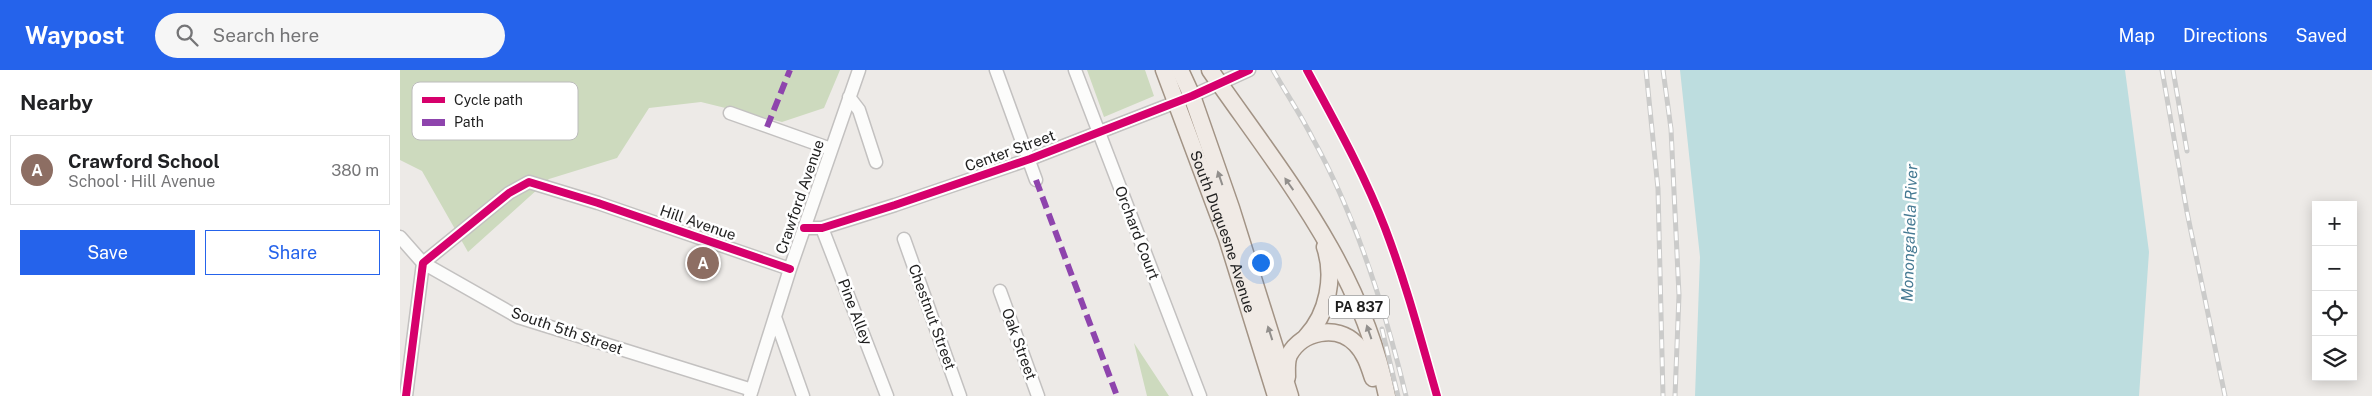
<!DOCTYPE html>
<html lang="en">
<head>
<meta charset="utf-8">
<style>
	:root { --surface:#fff; --page:#f6f6f6; --text:#202124; --muted:#757577; --line:#e0e0e0; --accent:#2563eb }
	body { margin:0; font-family:"Public Sans",sans-serif; background:var(--page); color:var(--text) }
	.controls { position:absolute; right:15px; bottom:15px; display:grid; overflow:hidden; border-radius:0px; box-shadow:0 2px 12px #0003 }
	.controls button { width:45px; height:45px; display:grid; place-items:center; padding:0; border:0; border-bottom:1px solid var(--line); background:var(--surface); color:var(--text); font:25px sans-serif }
	.you { position:absolute; left:860px; top:192px; width:18px; height:18px; margin:-12px; border:4px solid #fff; border-radius:50%; background:#1a73e8; box-shadow:0 0 0 8px #1a73e833 }
	.badge { display:grid; place-items:center; width:32px; height:32px; border-radius:50%; background:var(--accent); color:#fff; font-size:16px; font-weight:700 }
	.pin { position:absolute; translate:-50% -50%; border:2px solid #fff; box-shadow:0 1px 5px #0006 }
	.list { margin:0; padding:0; list-style:none }
	h2 { display:flex; justify-content:space-between; align-items:center; height:65px; margin:0; padding:0 20px; font-size:21px }
	h2 small { font-size:16px; font-weight:400; color:var(--muted) }
	.list li { display:grid; grid-template-columns:32px 1fr auto; gap:15px; align-items:center; box-sizing:border-box; height:70px; margin:0 10px 10px; padding:0 10px; border:1px solid var(--line); border-radius:0px }
	.list b { display:block; font-size:19px; white-space:nowrap }
	.list p { margin:0; font-size:16px; white-space:nowrap; color:var(--muted) }
	.list em { font-size:16px; font-style:normal; color:var(--muted) }
	.actions { display:flex; gap:10px; padding:15px 20px }
	.actions a { flex:1; padding:11px 0; border:1px solid var(--accent); border-radius:0px; text-align:center; font-size:18px; color:var(--accent) }
	.actions .main { background:var(--accent); color:#fff }
	.icon { flex:none; width:28px; height:28px; fill:none; stroke:currentColor; stroke-width:2; stroke-linecap:round; stroke-linejoin:round }
	.map { position:relative; flex:none; width:1972px; height:326px; overflow:hidden }
	header { display:flex; align-items:center; gap:30px; box-sizing:border-box; height:70px; padding:0 25px; background:var(--accent); color:#fff }
	header strong { font-size:24px }
	nav { display:flex; gap:28px; margin-inline-start:auto; font-size:18px }
	.search { width:350px; height:45px; background:var(--page); display:flex; align-items:center; gap:12px; box-sizing:border-box; padding:0 18px; border-radius:28px; color:var(--muted); font-size:19px }
	main { display:flex }
	aside { flex:1; background:var(--surface) }
	.map>svg:first-child { display:block }
	.forest { fill:#cddabe }
	.water { fill:#bddddf }
	.lines { fill:none; stroke-linecap:round; stroke-linejoin:round }
	.minor-casing { stroke:#c3c1c0; stroke-width:15 }
	.major-casing { stroke:#a29385; stroke-width:19 }
	.minor { stroke:#fcfcfb; stroke-width:12 }
	.major { stroke:#f0eae5; stroke-width:16 }
	.rail-casing { stroke:#cbcbca; stroke-width:5 }
	.rail { stroke:#fff; stroke-width:3; stroke-dasharray:9; stroke-linecap:butt }
	.quiet { stroke:#8e44ad; stroke-width:6; stroke-dasharray:12 6; stroke-linecap:butt }
	.cycleway-casing { stroke:#fff; stroke-width:11 }
	.cycleway { stroke:#d6006c; stroke-width:8 }
	.oneway { fill:#928f8c }
	.labels { text-anchor:middle; stroke-width:5; stroke-linejoin:round; paint-order:stroke }
	.shield { fill:#fff; stroke:#626262; stroke-width:1 }
	.shield-label { font-size:14px; font-weight:bold; fill:#1f1f1f }
	.street-label { font-size:15px; fill:#1f1f1f; stroke:#fff }
	.water-label { font-size:16px; font-style:italic; fill:#467a93; stroke:#fff }
	.key { fill:#fff; stroke:#bcbcbc; stroke-width:1 }
	.key-label { font-size:14px; fill:#1f1f1f }
</style>
</head>
<body>
<header>
<strong>Waypost</strong>
<div class="search"><svg class="icon" aria-label="search" viewBox="0 0 24 24"><circle cx="10" cy="10" r="6"/><path d="M15 15l6 6"/></svg>Search here</div>
<nav><a>Map</a><a>Directions</a><a>Saved</a></nav>
</header>
<main>
<aside>
<h2>Nearby<small></small></h2>
<ul class="list">
<li><span class="badge" style="background:#8d6e63">A</span><div><b>Crawford School</b><p>School · Hill Avenue</p></div><em>380 m</em></li>
</ul>
<div class="actions"><a class="main">Save</a><a>Share</a></div>
</aside>
<div class="map">
<svg width="1972" height="326" viewBox="0 0 1972 326">
	<rect width="100%" height="100%" fill="#edeae7"/>
	<path class="forest" d="M 0,0 L 440,0 L 424,38 L 382,52 L 301,32 L 249,38 L 217,88 L 149,109 L 68,182 L 22,101 L 0,90 Z
		M 687,0 L 745,0 L 754,26 L 704,47 Z
		M 734,273 L 769,326 L 747,326 Z"/>
	<path class="water" d="M 1280,0 L 1725,0 L 1749,182 L 1739,326 L 1295,326 L 1300,187 Z"/>
	<g class="lines">
		<defs>
			<path id="minor" d="M 596,0 L 636,110
				M 675,0 L 800,326
				M 449,27 L 459,40 L 476,92
				M 330,43 L 431,79
				M 404,158 L 422,158 L 495,135 L 630,89 L 792,26 L 849,0
				M 422,158 L 487,326
				M 0,167 L 23,193 L 118,247 L 352,320
				M 504,169 L 560,326
				M 600,221 L 638,326
				M 375,247 L 403,326
				M 6,326 L 23,193 L 109,123 L 129,112 L 198,133 L 390,199
				M 350,326 L 390,199 L 459,0"/>
			<g id="major">
				<path id="s1" d="M 764,0 L 827,168 L 876,326"/>
				<path d="M 780,0 L 792,26 L 831,138 L 890,326"/>
				<path d="M 810,0 C 883,105 961,197 987,326"/>
				<path d="M 906,267 C 928,244 935,206 925,177"/>
				<path d="M 887,307 C 887,300 886,292 889,285 C 902,261 937,254 956,274 C 965,283 969,296 973,308"/>
			</g>
		</defs>
		<use href="#minor" class="minor-casing"/>
		<use href="#major" class="major-casing"/>
		<use href="#minor" class="minor"/>
		<use href="#major" class="major"/>
		<defs>
			<path id="rail" d="M 873,0 C 886,23 901,45 913,69 C 957,148 985,239 1006,326
				M 1246,0 L 1258,119 L 1263,326
				M 1263,0 L 1271,59 L 1279,225 L 1275,326
				M 1762,0 L 1787,142 L 1825,326
				M 1773,0 L 1787,81
				M 982,259 L 998,326"/>
		</defs>
		<use href="#rail" class="rail-casing"/>
		<use href="#rail" class="rail"/>
		<path class="quiet" d="M 367,57 L 390,0
			M 636,110 L 717,326"/>
		<defs>
			<path id="cycleway" d="M 907,0 C 935,52 964,103 985,158 C 1006,213 1021,270 1037,326
				M 404,158 L 422,158 L 495,135 L 630,89 L 792,26 L 849,0
				M 6,326 L 23,193 L 109,123 L 129,112 L 198,133 L 390,199"/>
		</defs>
		<use href="#cycleway" class="cycleway-casing"/>
		<use href="#cycleway" class="cycleway"/>
	</g>
	<defs><path id="oneway-solid" d="M-6-.8H1V-3.2L6.5 0L1 3.2V.8H-6Z" transform="scale(1.25)"/></defs>
	<g class="oneway">
		<use href="#oneway-solid" transform="translate(820 108) rotate(-109)"/>
		<use href="#oneway-solid" transform="translate(889 114) rotate(-125)"/>
		<use href="#oneway-solid" transform="translate(969 262) rotate(-109)"/>
		<use href="#oneway-solid" transform="translate(870 263) rotate(-108)"/>
	</g>
	<g class="labels">
		<rect class="shield" x="929" y="225.5" width="60" height="23" rx="4"/>
		<g class="shield-label">
			<text x="959" y="242">PA 837</text>
		</g>
		<g class="street-label">
			<text transform="translate(610 81) rotate(-20)" y="5">Center Street</text>
			<text transform="translate(400 127) rotate(-71)" y="5">Crawford Avenue</text>
			<text transform="translate(298 153) rotate(19)" y="5">Hill Avenue</text>
			<text dy="5" stroke="none"><textPath href="#s1" startOffset="172">South Duquesne Avenue</textPath></text>
			<text transform="translate(737 163) rotate(69)" y="5">Orchard Court</text>
			<text transform="translate(455 242) rotate(69)" y="5">Pine Alley</text>
			<text transform="translate(532 247) rotate(70)" y="5">Chestnut Street</text>
			<text transform="translate(167 261) rotate(19)" y="5">South 5th Street</text>
			<text transform="translate(619 274) rotate(70)" y="5">Oak Street</text>
		</g>
		<g class="water-label">
			<text transform="translate(1509 163) rotate(-88)" y="6">Monongahela River</text>
		</g>
	</g>
	<rect x="12" y="12" width="166" height="58" rx="8" class="key"/>
	<rect x="22" y="27" width="23" height="6" fill="#d6006c"/>
	<rect x="22" y="49" width="23" height="7" fill="#8e44ad"/>
	<g class="key-label">
		<text x="54" y="35">Cycle path</text>
		<text x="54" y="57">Path</text>
	</g>
</svg>
<div class="controls">
<button>+</button>
<button>−</button>
<button><svg class="icon" aria-label="locate" viewBox="0 0 24 24"><circle cx="12" cy="12" r="6"/><path d="M12 2v4M12 18v4M2 12h4M18 12h4"/></svg></button>
<button><svg class="icon" aria-label="layers" viewBox="0 0 24 24"><path d="M12 4l9 5-9 5-9-5zM3 14l9 5 9-5"/></svg></button>
</div>
<div class="you"></div>
<div class="pin badge" style="left:303px;top:193px;background:#8d6e63">A</div>
</div>
</main>
</body>
</html>
